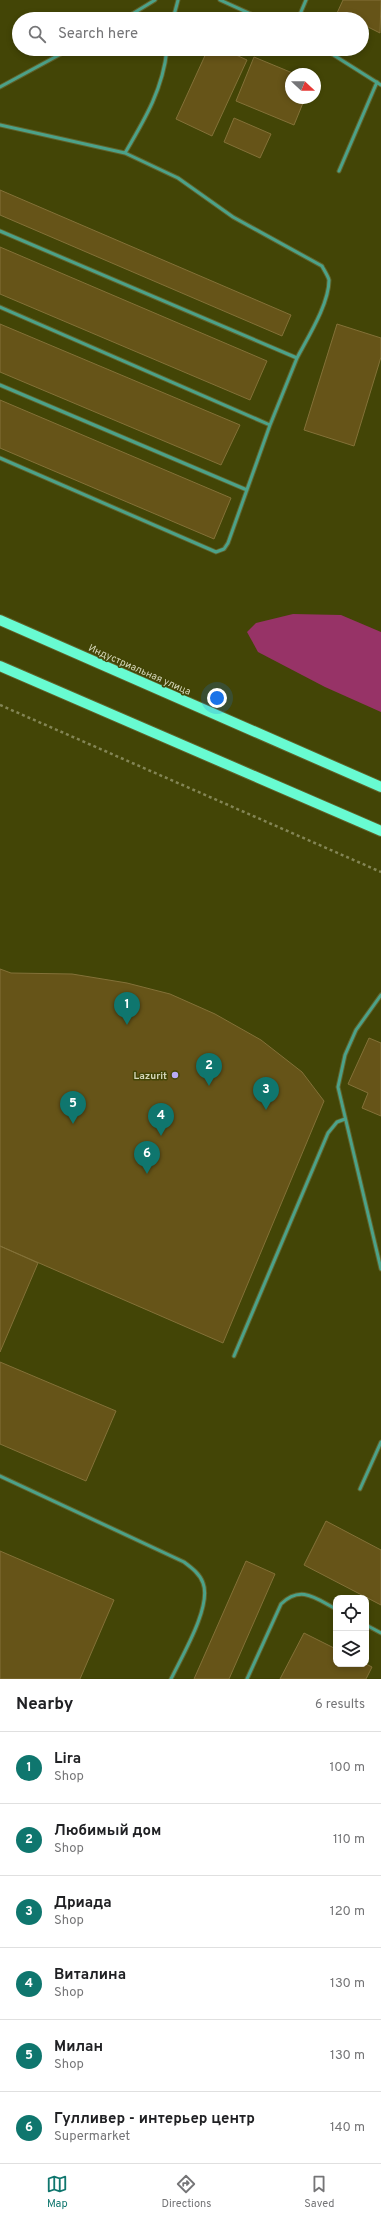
<!DOCTYPE html>
<html lang="en">
<head>
<meta charset="utf-8">
<style>
	:root { --surface:#fff; --page:#f2f2f2; --text:#202124; --muted:#757577; --line:#e0e0e0; --accent:#0f766e }
	body { margin:0; font-family:Overpass,sans-serif; background:var(--page); color:var(--text) }
	.controls { position:absolute; right:12px; bottom:12px; display:grid; overflow:hidden; border-radius:8px; box-shadow:0 2px 6px #0003 }
	.controls button { width:36px; height:36px; display:grid; place-items:center; padding:0; border:0; border-bottom:1px solid var(--line); background:var(--surface); color:var(--text); font:20px sans-serif }
	.compass { position:absolute; left:285px; top:68px; width:36px; height:36px; border-radius:50%; background:var(--surface); box-shadow:0 2px 6px #0003; rotate:112deg }
	.you { position:absolute; left:217px; top:698px; width:14px; height:14px; margin:-10px; border:3px solid #fff; border-radius:50%; background:#1a73e8; box-shadow:0 0 0 6px #1a73e833 }
	.badge { display:grid; place-items:center; width:26px; height:26px; border-radius:50%; background:var(--accent); color:#fff; font-size:13px; font-weight:700 }
	.pin { position:absolute; translate:-50% -33px; filter:drop-shadow(0 1px 2px #0008) }
	.pin::after { content:''; position:absolute; top:21px; width:14px; height:12px; background:inherit; clip-path:polygon(0 0,100% 0,50% 100%) }
	.list { margin:0; padding:0; list-style:none }
	h2 { display:flex; justify-content:space-between; align-items:center; height:52px; margin:0; padding:0 16px; font-size:17px }
	h2 small { font-size:13px; font-weight:400; color:var(--muted) }
	.list li { display:grid; grid-template-columns:26px 1fr auto; gap:12px; align-items:center; box-sizing:border-box; height:72px; padding:0 16px; border-top:1px solid var(--line) }
	.list b { display:block; font-size:15px; white-space:nowrap }
	.list p { margin:0; font-size:13px; white-space:nowrap; color:var(--muted) }
	.list em { font-size:13px; font-style:normal; color:var(--muted) }
	.icon { flex:none; width:22px; height:22px; fill:none; stroke:currentColor; stroke-width:2; stroke-linecap:round; stroke-linejoin:round }
	.map { position:relative; flex:none; width:381px; height:1679px; overflow:hidden }
	.search { position:absolute; background:var(--surface); box-shadow:0 2px 6px #0003; left:12px; right:12px; top:12px; height:44px; display:flex; align-items:center; gap:10px; box-sizing:border-box; padding:0 14px; border-radius:22px; color:var(--muted); font-size:15px }
	.sheet { height:484px; background:var(--surface) }
	nav { display:flex; justify-content:space-around; align-items:center; box-sizing:border-box; height:56px; border-top:1px solid var(--line); background:var(--surface); font-size:11px; color:var(--muted) }
	nav a { display:grid; justify-items:center; gap:2px }
	nav .on { color:var(--accent) }
	.map>svg:first-child { display:block }
	.water { fill:#973367 }
	.building { fill:#665418; stroke:#837138 }
	.lines { fill:none; stroke-linecap:round; stroke-linejoin:round }
	.lane-casing { stroke:#60622a; stroke-width:5 }
	.primary-casing { stroke:#60622a; stroke-width:12 }
	.path { stroke:#838555; stroke-width:2.5; stroke-dasharray:3 3; stroke-linecap:butt }
	.lane { stroke:#4ca289; stroke-width:3 }
	.primary { stroke:#68fbd1; stroke-width:10 }
	.poi-dot { fill:#b8abf7; stroke:#434506; stroke-width:1.5 }
	.labels { text-anchor:middle; stroke-width:3; stroke-linejoin:round; paint-order:stroke }
	.street-label { font-size:10px; fill:#d5d7ba; stroke:#434506 }
	.poi-label { font-size:10px; font-weight:bold; fill:#d5d7ba; stroke:#434506; text-anchor:end }
</style>
</head>
<body>
<div class="map">
<svg width="381" height="1679" viewBox="0 0 381 1679">
	<rect width="100%" height="100%" fill="#434506"/>
	<path class="water" d="M 293,614 L 341,615 L 381,632 L 381,712 L 325,687 L 258,652 L 247,632 L 256,623 Z"/>
	<path class="building" d="M 343,0 L 381,0 L 380,33 L 362,24 L 362,19 L 350,19 L 337,13 Z
		M 208,49 L 223,49 L 247,60 L 212,136 L 176,119 Z
		M 254,57 L 295,74 L 291,74 L 291,98 L 305,98 L 294,125 L 236,101 Z
		M 234,118 L 271,134 L 260,158 L 224,142 Z
		M 0,190 L 291,315 L 282,336 L 0,215 Z
		M 0,247 L 267,361 L 250,400 L 0,294 Z
		M 0,324 L 240,425 L 221,465 L 0,372 Z
		M 337,324 L 381,338 L 381,357 L 354,446 L 304,430 Z
		M 0,400 L 231,498 L 214,539 L 0,448 Z
		M 0,969 L 11,973 L 72,974 L 127,983 L 170,994 L 215,1014 L 261,1040 L 302,1072 L 324,1101 L 223,1343 L 0,1246 Z
		M 369,1038 L 381,1043 L 381,1116 L 362,1108 L 368,1093 L 348,1084 Z
		M 0,1246 L 38,1263 L 0,1352 Z
		M 0,1362 L 116,1411 L 86,1481 L 0,1444 Z
		M 326,1521 L 381,1550 L 381,1605 L 304,1565 Z
		M 0,1551 L 114,1600 L 80,1679 L 0,1679 Z
		M 246,1561 L 275,1574 L 229,1679 L 194,1679 Z
		M 304,1633 L 336,1649 L 336,1664 L 366,1664 L 372,1667 L 366,1679 L 280,1679 Z"/>
	<g class="lines">
		<defs>
			<path id="lane" d="M 220,0 L 262,19
				M 124,19 L 155,0
				M 173,19 L 178,0
				M 298,19 L 306,0
				M 324,49 L 381,85
				M 0,87 L 70,49
				M 0,125 L 125,153 L 178,178 L 233,217 L 322,266 C 324,270 328,276 329,280 C 329,304 308,337 297,358
				M 125,153 C 145,119 163,89 167,49
				M 339,171 L 377,82
				M 0,231 L 297,358 L 270,425 L 228,543 L 224,549 L 216,552 L 0,458
				M 0,307 L 270,425
				M 0,385 L 247,490
				M 381,995 L 356,1030 L 345,1055 L 338,1087 L 381,1269
				M 234,1356 L 328,1133 L 337,1122 L 345,1119
				M 0,1476 L 184,1562 C 192,1568 200,1574 203,1583 C 212,1606 182,1656 171,1679
				M 360,1489 L 381,1442
				M 366,1625 L 381,1633
				M 247,1679 L 281,1604 C 301,1585 315,1598 336,1609"/>
			<path id="primary" d="M 0,620 L 381,787
				M 0,666 L 381,831"/>
		</defs>
		<use href="#lane" class="lane-casing"/>
		<use href="#primary" class="primary-casing"/>
		<path class="path" d="M 0,705 L 381,872"/>
		<use href="#lane" class="lane"/>
		<use href="#primary" class="primary"/>
	</g>
	<circle class="poi-dot" cx="175" cy="1075" r="4"/>
	<g class="labels">
		<g class="street-label">
			<text transform="translate(140 669) rotate(24)" y="4">Индустриальная улица</text>
		</g>
		<g class="poi-label">
			<text x="167" y="1079">Lazurit</text>
		</g>
	</g>
</svg>
<div class="controls">
<button><svg class="icon" aria-label="locate" viewBox="0 0 24 24"><circle cx="12" cy="12" r="6"/><path d="M12 2v4M12 18v4M2 12h4M18 12h4"/></svg></button>
<button><svg class="icon" aria-label="layers" viewBox="0 0 24 24"><path d="M12 4l9 5-9 5-9-5zM3 14l9 5 9-5"/></svg></button>
</div>
<svg class="compass" viewBox="-18 -18 36 36"><path d="M0-13l5 13h-10z" fill="#e53935"/><path d="M0 13l5-13h-10z" fill="#757577"/></svg>
<div class="you"></div>
<div class="pin badge" style="left:127px;top:1025px">1</div>
<div class="pin badge" style="left:209px;top:1086px">2</div>
<div class="pin badge" style="left:266px;top:1110px">3</div>
<div class="pin badge" style="left:161px;top:1136px">4</div>
<div class="pin badge" style="left:73px;top:1124px">5</div>
<div class="pin badge" style="left:147px;top:1174px">6</div>
<div class="search"><svg class="icon" aria-label="search" viewBox="0 0 24 24"><circle cx="10" cy="10" r="6"/><path d="M15 15l6 6"/></svg>Search here</div>
</div>
<section class="sheet">
<h2>Nearby<small>6 results</small></h2>
<ul class="list">
<li><span class="badge">1</span><div><b>Lira</b><p>Shop</p></div><em>100 m</em></li>
<li><span class="badge">2</span><div><b>Любимый дом</b><p>Shop</p></div><em>110 m</em></li>
<li><span class="badge">3</span><div><b>Дриада</b><p>Shop</p></div><em>120 m</em></li>
<li><span class="badge">4</span><div><b>Виталина</b><p>Shop</p></div><em>130 m</em></li>
<li><span class="badge">5</span><div><b>Милан</b><p>Shop</p></div><em>130 m</em></li>
<li><span class="badge">6</span><div><b>Гулливер - интерьер центр</b><p>Supermarket</p></div><em>140 m</em></li>
</ul>
</section>
<nav>
<a class="on"><svg class="icon" aria-label="map" viewBox="0 0 24 24"><path d="M3 6l6-2 6 2 6-2v14l-6 2-6-2-6 2zM9 4v14M15 6v14"/></svg>Map</a>
<a><svg class="icon" aria-label="directions" viewBox="0 0 24 24"><path d="M12 3l9 9-9 9-9-9zM9 14v-3h6M13 9l2 2-2 2"/></svg>Directions</a>
<a><svg class="icon" aria-label="saved" viewBox="0 0 24 24"><path d="M7 4h10v16l-5-4-5 4z"/></svg>Saved</a>
</nav>
</body>
</html>
